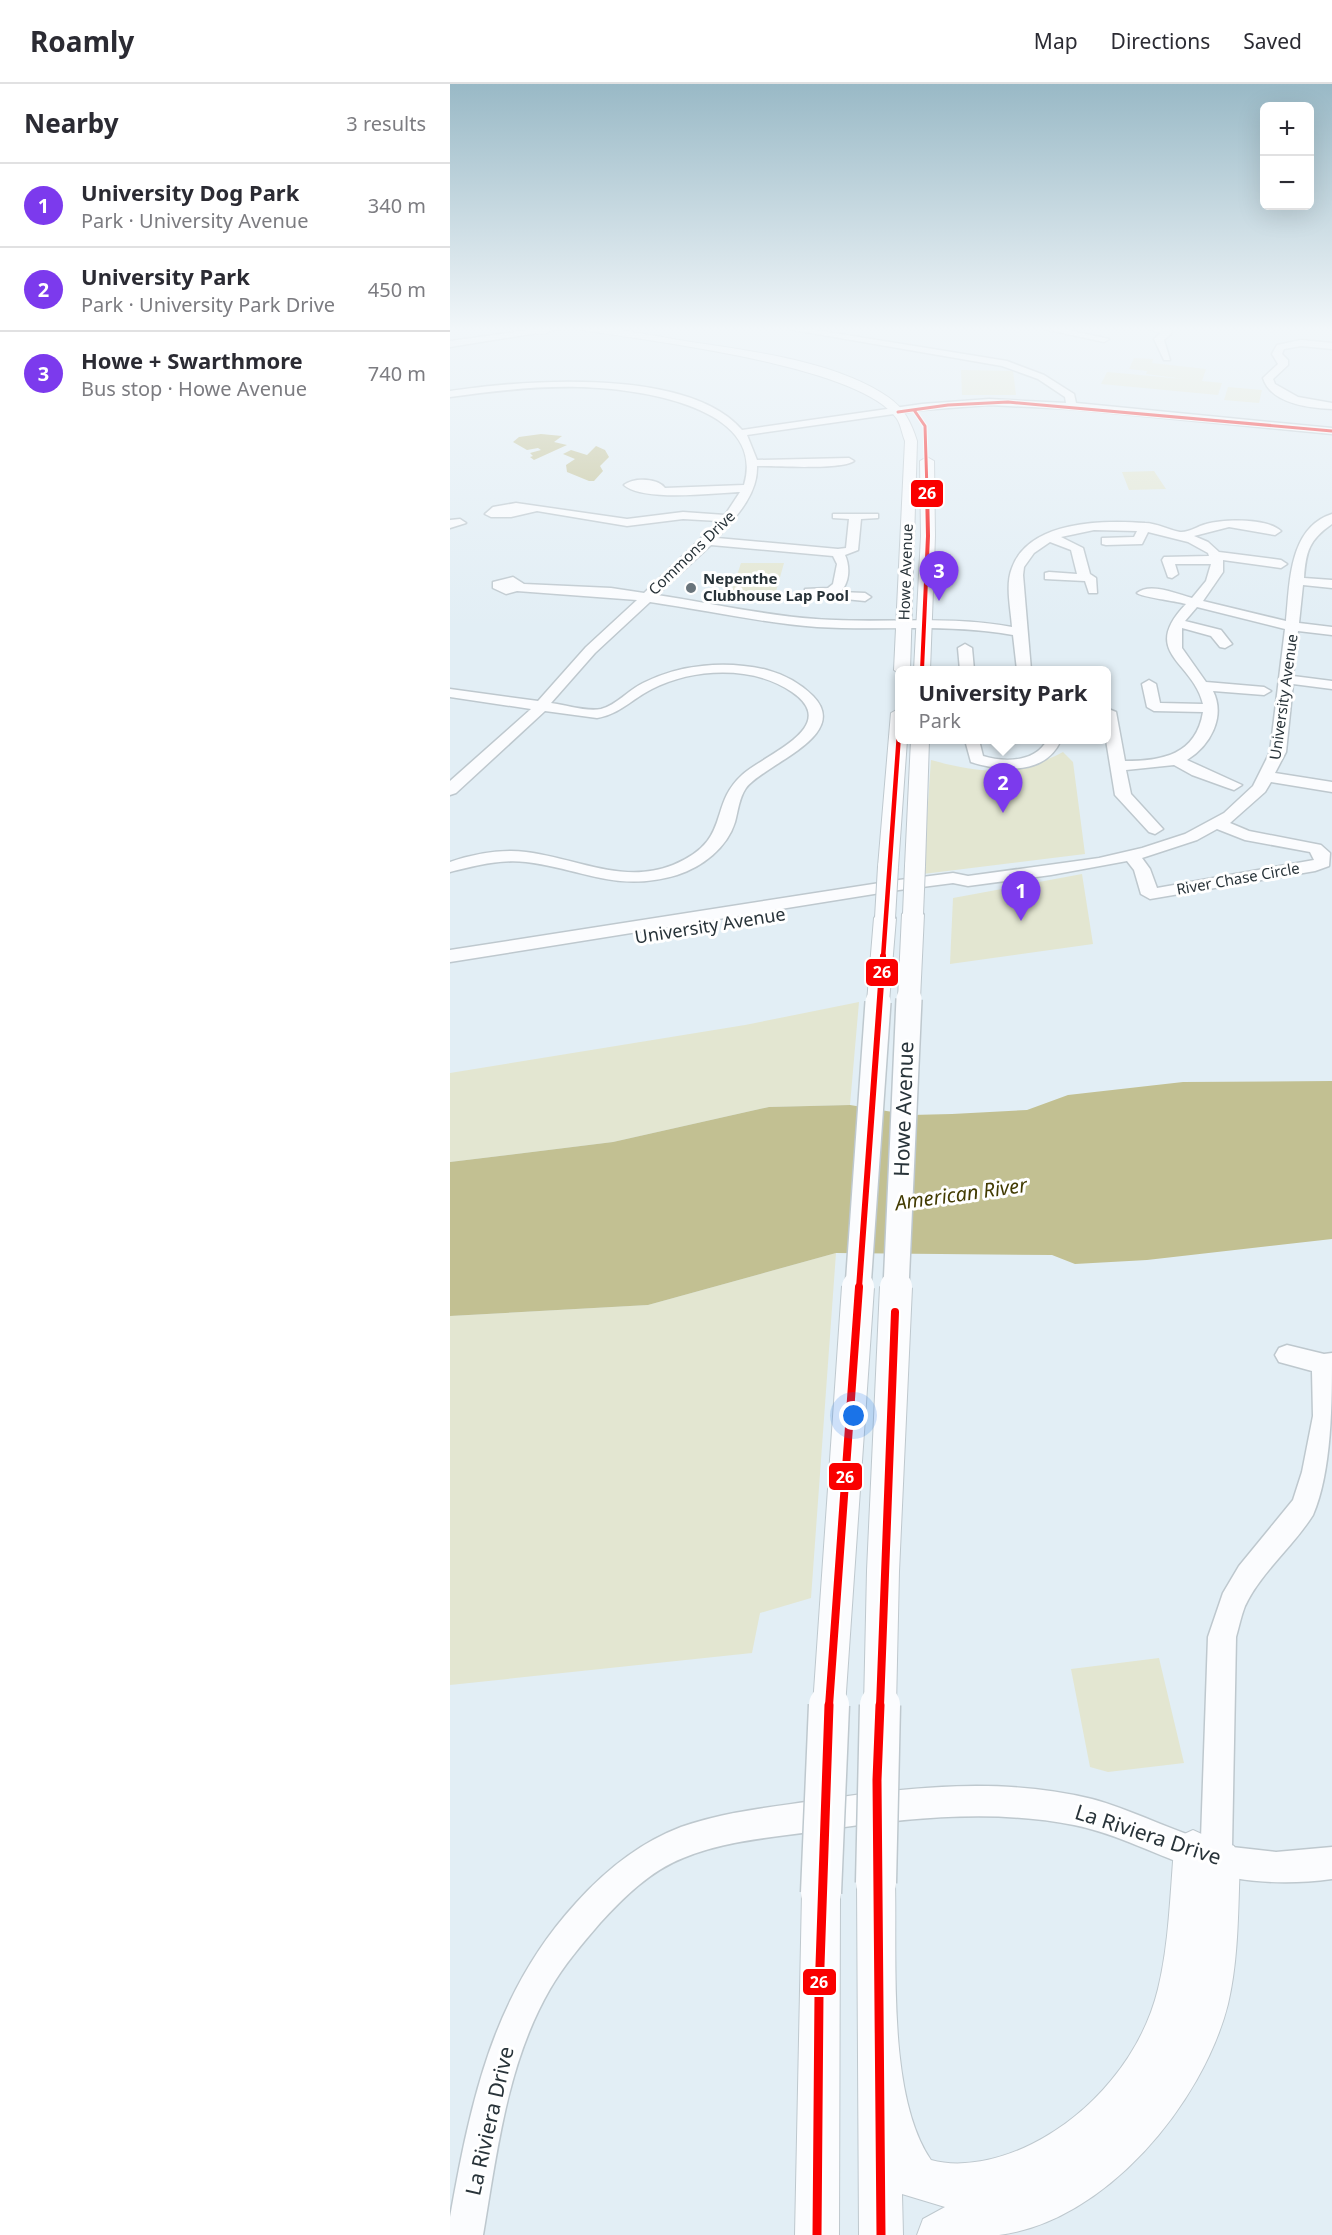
<!DOCTYPE html>
<html lang="en">
<head>
<meta charset="utf-8">
<style>
	:root { --surface:#fff; --page:#f7f7f7; --text:#2b2b33; --muted:#7c7c81; --line:#e1e1e2; --accent:#7c3aed }
	body { margin:0; font-family:"Noto Sans",sans-serif; background:var(--page); color:var(--text) }
	.controls { position:absolute; right:18px; top:18px; display:grid; overflow:hidden; border-radius:9px; box-shadow:0 6px 24px #0002 }
	.controls button { width:54px; height:54px; display:grid; place-items:center; padding:0; border:0; border-bottom:2px solid var(--line); background:var(--surface); color:var(--text); font:30px sans-serif }
	.you { position:absolute; left:404px; top:1332px; width:21px; height:21px; margin:-15px; border:4px solid #fff; border-radius:50%; background:#1a73e8; box-shadow:0 0 0 9px #1a73e833 }
	.badge { display:grid; place-items:center; width:39px; height:39px; border-radius:50%; background:var(--accent); color:#fff; font-size:20px; font-weight:700 }
	.pin { position:absolute; translate:-50% -50px; filter:drop-shadow(0 2px 3px #0008) }
	.pin::after { content:''; position:absolute; top:32px; width:21px; height:18px; background:inherit; clip-path:polygon(0 0,100% 0,50% 100%) }
	.popup { position:absolute; left:445px; top:582px; width:216px; height:78px; box-sizing:border-box; display:grid; place-content:center; border-radius:9px; background:var(--surface); filter:drop-shadow(0 2px 4px #0005); font-size:20px; white-space:nowrap; color:var(--muted) }
	.popup b { font-size:22px; color:var(--text) }
	.popup::after { content:''; position:absolute; left:50%; top:100%; margin-left:-12px; border:12px solid transparent; border-top-color:var(--surface) }
	.list { margin:0; padding:0; list-style:none }
	h2 { display:flex; justify-content:space-between; align-items:center; height:78px; margin:0; padding:0 24px; font-size:26px }
	h2 small { font-size:20px; font-weight:400; color:var(--muted) }
	.list li { display:grid; grid-template-columns:39px 1fr auto; gap:18px; align-items:center; box-sizing:border-box; height:84px; padding:0 24px; border-top:2px solid var(--line) }
	.list b { display:block; font-size:22px; white-space:nowrap }
	.list p { margin:0; font-size:20px; white-space:nowrap; color:var(--muted) }
	.list em { font-size:20px; font-style:normal; color:var(--muted) }
	.map { position:relative; flex:none; width:882px; height:2151px; overflow:hidden }
	header { display:flex; align-items:center; gap:36px; box-sizing:border-box; height:84px; padding:0 30px; background:var(--surface); border-bottom:2px solid var(--line) }
	header strong { font-size:28px }
	nav { display:flex; gap:33px; margin-inline-start:auto; font-size:21px }
	main { display:flex }
	aside { flex:1; background:var(--surface) }
	.map>svg:first-child { display:block }
	.green { fill:#e3e6d1 }
	.water { fill:#c2c092 }
	.lines { fill:none; stroke-linecap:round; stroke-linejoin:round }
	.minor-casing { stroke:#bec8ce; stroke-width:3 }
	.major-casing { stroke:#bec8ce; stroke-width:2 }
	.minor { fill:#fbfcfe; fill-rule:evenodd }
	.major { fill:#fbfcfe; fill-rule:evenodd }
	.major-bridge-far3-casing { stroke:#bec8ce; stroke-width:22; stroke-linecap:butt }
	.major-bridge-far2-casing { stroke:#bec8ce; stroke-width:28; stroke-linecap:butt }
	.major-bridge-far1-casing { stroke:#bec8ce; stroke-width:34; stroke-linecap:butt }
	.major-bridge-casing { stroke:#bec8ce; stroke-width:43; stroke-linecap:butt }
	.major-bridge-far3 { stroke:#fbfcfe; stroke-width:20 }
	.major-bridge-far2 { stroke:#fbfcfe; stroke-width:25 }
	.major-bridge-far1 { stroke:#fbfcfe; stroke-width:32 }
	.major-bridge { stroke:#fbfcfe; stroke-width:40 }
	.bus-1-far5-casing { stroke:#fff; stroke-width:5 }
	.bus-1-far4-casing { stroke:#fff; stroke-width:7 }
	.bus-1-far3-casing { stroke:#fff; stroke-width:8 }
	.bus-1-far2-casing { stroke:#fff; stroke-width:10 }
	.bus-1-far1-casing { stroke:#fff; stroke-width:12 }
	.bus-1-casing { stroke:#fff; stroke-width:14 }
	.bus-1-far5 { stroke:#fa0000; stroke-width:3 }
	.bus-1-far4 { stroke:#fa0000; stroke-width:4 }
	.bus-1-far3 { stroke:#fa0000; stroke-width:4.5 }
	.bus-1-far2 { stroke:#fa0000; stroke-width:6 }
	.bus-1-far1 { stroke:#fa0000; stroke-width:8 }
	.bus-1 { stroke:#fa0000; stroke-width:9 }
	.poi-dot { fill:#69747b; stroke:#fff; stroke-width:2 }
	.labels { text-anchor:middle; stroke-width:6; stroke-linejoin:round; paint-order:stroke }
	.far-street-label { font-size:15px; fill:#283339; stroke:#fff }
	.far-poi-label { font-size:15px; font-weight:bold; fill:#283339; stroke:#fff; text-anchor:start }
	.street-label { font-size:18px; fill:#283339; stroke:#fff }
	.water-label { font-size:20px; font-style:italic; fill:#423b02; stroke:#fff }
	.near-street-label { font-size:21px; fill:#283339; stroke:#fff }
	.line-badge { stroke:#fff; stroke-width:2 }
	.badge-label { font-size:16px; text-anchor:middle; font-weight:bold; fill:#fff }
</style>
</head>
<body>
<header>
<strong>Roamly</strong>
<nav><a>Map</a><a>Directions</a><a>Saved</a></nav>
</header>
<main>
<aside>
<h2>Nearby<small>3 results</small></h2>
<ul class="list">
<li><span class="badge">1</span><div><b>University Dog Park</b><p>Park · University Avenue</p></div><em>340 m</em></li>
<li><span class="badge">2</span><div><b>University Park</b><p>Park · University Park Drive</p></div><em>450 m</em></li>
<li><span class="badge">3</span><div><b>Howe + Swarthmore</b><p>Bus stop · Howe Avenue</p></div><em>740 m</em></li>
</ul>
</aside>
<div class="map">
<svg width="882" height="2151" viewBox="0 0 882 2151">
	<rect width="100%" height="100%" fill="#e2eef5"/>
	<path class="green" d="M 684,274 L 703,275 L 702,279 L 756,285 L 752,297 L 772,299 L 768,311 L 651,300 L 657,288 L 734,295 L 696,290 L 697,287 L 679,285 Z
		M 511,286 L 563,287 L 566,311 L 512,311 Z
		M 778,303 L 812,306 L 809,319 L 774,316 Z
		M 704,387 L 716,405 L 679,406 L 672,388 Z
		M 291,479 L 334,479 L 323,518 L 278,518 Z
		M 613,668 L 623,678 L 635,770 L 473,790 L 481,676 C 532,690 565,693 613,668 Z
		M 632,790 L 643,860 L 500,880 L 503,814 Z
		M 409,918 L 400,1021 L 319,1023 L 163,1058 L 0,1078 L 0,989 L 295,941 Z
		M 386,1169 L 361,1514 L 310,1529 L 302,1569 L 0,1601 L 0,1232 L 198,1221 Z
		M 709,1574 L 734,1679 L 658,1688 L 640,1683 L 621,1585 Z"/>
	<path class="water" d="M 91,350 L 112,352 L 104,358 L 117,361 L 84,376 L 80,373 L 83,372 L 80,369 L 91,366 L 88,364 L 77,366 L 63,358 L 69,353 Z
		M 146,362 L 155,366 L 159,373 L 150,382 L 153,387 L 144,397 L 139,397 L 117,388 L 116,381 L 125,375 L 113,370 L 121,366 L 137,371 Z
		M 882,997 L 882,1155 L 697,1176 L 625,1180 L 602,1171 L 386,1169 L 198,1221 L 0,1232 L 0,1078 L 163,1058 L 319,1023 L 400,1021 L 461,1031 L 502,1030 L 577,1026 L 618,1011 L 733,998 Z"/>
	<g class="lines">
		<defs>
			<path id="minor" d="M 101,243 L 124,243 L 0,263 L 0,257 Z
				M 326,243 L 347,243 L 557,277 L 594,291 L 624,310 L 626,319 L 882,344 L 882,350 L 622,325 L 539,321 L 472,326 L 297,351 L 307,376 L 399,374 L 404,377 C 392,386 326,382 307,382 C 308,411 285,434 267,454 L 388,465 L 396,464 L 399,435 L 383,434 L 383,430 L 428,430 L 428,434 L 411,435 L 408,466 L 395,471 C 400,482 400,499 390,508 L 415,509 L 421,513 L 415,517 L 355,511 L 355,505 L 378,504 L 383,500 L 387,480 L 383,472 L 261,461 L 207,511 C 260,519 313,531 366,535 C 432,540 498,531 562,543 C 561,526 555,501 562,484 C 579,436 654,436 695,439 C 706,439 719,446 730,448 C 738,449 748,442 756,440 C 774,435 817,434 831,447 L 825,451 L 779,443 L 744,452 L 758,458 L 769,468 L 831,476 L 837,480 L 831,484 L 773,476 L 773,488 L 753,517 L 836,537 C 840,501 838,444 882,430 L 882,440 C 859,456 856,467 854,494 L 882,496 L 882,504 L 853,501 L 849,539 L 882,543 L 882,551 L 848,547 L 843,592 L 882,597 L 882,605 L 843,600 L 836,668 L 825,689 L 882,698 L 882,708 L 821,698 L 815,708 L 780,739 L 799,747 L 871,761 L 880,769 L 879,782 L 865,787 L 700,815 L 691,810 L 684,786 L 677,777 L 601,791 L 518,802 L 503,799 L 449,806 L 0,878 L 0,866 L 449,796 L 503,789 L 518,792 L 649,774 L 692,764 L 735,750 L 774,729 L 803,702 L 820,668 L 835,545 L 747,523 L 735,537 L 771,546 L 782,560 L 775,564 L 770,563 L 761,552 L 732,544 L 732,564 L 756,598 L 814,603 L 821,607 L 814,611 L 763,607 C 776,633 760,662 737,676 L 792,701 L 784,706 L 778,704 L 742,691 L 724,681 L 676,686 L 681,710 L 713,745 L 705,750 L 699,748 L 665,711 L 656,656 L 656,624 L 666,628 L 675,677 C 712,677 746,671 753,628 L 704,627 L 697,623 L 692,600 L 699,596 L 706,600 L 710,619 L 753,620 C 743,577 689,569 736,520 C 726,517 691,513 687,509 C 700,498 727,510 742,514 L 756,497 L 761,480 L 725,480 L 728,490 L 722,494 L 718,493 L 712,476 L 714,473 L 759,472 L 758,469 L 738,458 L 698,448 L 692,460 L 656,461 L 652,460 L 652,454 L 684,453 L 687,447 L 644,446 L 611,453 L 633,464 L 640,490 L 646,494 L 647,509 L 639,509 L 635,497 L 595,495 L 595,489 L 599,488 L 627,490 L 621,466 L 600,458 L 584,469 L 574,483 L 573,491 L 581,586 L 567,586 L 563,551 C 499,539 433,547 367,543 C 312,539 255,526 200,518 L 145,569 L 101,619 C 116,621 137,628 151,625 C 167,621 178,606 193,599 C 230,580 277,576 317,586 C 335,591 350,599 363,612 C 402,652 314,680 296,704 C 289,714 288,727 285,738 C 277,764 252,783 227,791 C 166,809 133,785 76,778 C 49,775 25,782 0,788 L 0,778 C 24,770 51,765 76,768 C 126,774 173,801 223,781 C 283,756 257,723 292,691 C 313,671 393,643 342,608 C 303,581 243,584 202,605 C 182,615 170,630 147,634 L 95,627 L 6,709 L 0,711 L 0,697 L 81,625 L 0,613 L 0,605 L 88,617 L 136,563 L 187,516 L 67,507 L 56,510 L 43,504 L 43,498 L 63,493 L 74,500 L 161,504 L 194,509 L 269,437 L 233,435 L 177,442 L 87,427 L 61,433 L 41,433 L 35,430 L 43,423 L 66,419 L 177,435 L 233,428 L 275,431 L 290,408 C 265,409 193,418 174,401 C 184,393 208,394 215,404 L 294,401 C 318,320 181,304 128,303 C 85,302 43,307 0,313 L 0,307 C 74,296 238,283 292,346 L 472,320 L 539,315 L 616,319 L 615,313 L 588,295 L 552,282 ZM 767,745 L 795,756 L 860,768 L 864,776 L 707,804 L 700,785 L 692,774 L 747,756 Z
				M 585,243 L 604,243 L 659,255 L 654,258 Z
				M 694,243 L 721,246 L 721,250 L 714,256 L 720,276 L 714,276 L 704,255 L 711,249 Z
				M 851,256 L 882,259 L 882,265 L 851,262 L 834,265 L 832,270 L 838,276 L 838,281 L 823,295 L 825,300 L 848,313 L 882,319 L 882,325 C 859,324 821,320 813,294 L 828,280 L 822,270 L 827,261 Z
				M 0,436 L 10,435 L 16,439 L 0,444 Z
				M 515,560 L 522,564 L 524,586 L 510,586 L 508,564 Z
				M 515,656 L 529,656 L 533,672 C 555,679 586,678 597,656 L 611,656 C 596,691 552,688 521,678 Z
				M 837,1261 L 874,1270 L 882,1269 C 882,1318 882,1387 863,1431 C 843,1463 811,1488 795,1522 C 791,1532 789,1543 786,1553 L 782,1763 L 826,1768 L 882,1763 L 882,1795 C 837,1801 793,1799 750,1786 C 708,1772 668,1750 624,1741 C 544,1725 460,1734 380,1745 C 331,1753 279,1755 233,1774 C 200,1787 174,1813 150,1839 C 132,1860 114,1881 100,1905 C 57,1979 47,2068 33,2151 L 0,2151 L 0,2133 C 21,2016 43,1910 126,1819 C 156,1786 189,1759 231,1743 C 276,1727 324,1723 370,1716 C 459,1703 554,1693 642,1715 C 679,1725 714,1743 751,1755 L 758,1553 L 773,1509 L 789,1482 L 843,1416 L 852,1388 L 863,1332 L 862,1287 L 829,1278 L 825,1271 L 829,1264 Z"/>
			<path id="major" d="M 92,243 L 105,243 L 95,250 L 87,250 L 86,248 Z
				M 127,243 C 163,243 199,251 235,257 C 298,267 384,276 438,313 C 454,324 461,338 467,357 L 460,586 L 450,586 L 450,590 L 444,586 L 455,357 C 452,350 451,341 447,335 C 411,281 199,257 132,246 Z
				M 477,373 L 484,377 L 485,452 L 480,586 L 464,586 L 471,452 L 470,377 Z
				M 450,624 L 450,656 L 457,656 L 448,783 L 445,787 L 431,787 L 428,783 L 441,629 Z
				M 461,656 L 479,656 L 475,782 L 472,786 L 458,786 L 455,782 Z
				M 463,824 L 470,825 L 474,830 L 470,915 L 467,920 L 459,922 L 451,920 L 448,915 L 452,830 L 456,825 Z
				M 435,828 L 443,829 L 446,834 L 439,918 L 436,923 L 428,925 L 420,923 L 417,918 L 424,834 L 427,829 Z
				M 743,1746 L 756,1752 L 760,1761 L 771,1756 L 784,1762 L 790,1775 C 788,1822 789,1874 778,1920 C 753,2019 655,2138 549,2151 C 522,2151 494,2151 467,2151 L 473,2135 L 495,2123 L 452,2110 L 453,2151 L 409,2151 L 407,1799 L 412,1785 L 426,1780 L 440,1785 L 445,1799 C 447,1877 437,2012 481,2076 C 513,2085 552,2075 582,2060 C 642,2030 692,1971 708,1905 C 719,1860 720,1812 724,1765 L 730,1752 Z
				M 371,1790 L 385,1795 L 390,1809 L 389,2151 L 345,2151 L 352,1809 L 357,1795 Z"/>
		</defs>
		<use href="#minor" class="minor-casing"/>
		<use href="#major" class="major-casing"/>
		<use href="#minor" class="minor"/>
		<use href="#major" class="major"/>
		<defs>
			<path id="major-bridge-far3" d="M 463,830 L 465,782
				M 435,834 L 438,783"/>
			<path id="major-bridge-far2" d="M 408,1204 L 428,918
				M 446,1204 L 459,915"/>
			<path id="major-bridge-far1" d="M 379,1622 L 408,1203
				M 430,1622 L 433,1487 L 446,1203"/>
			<path id="major-bridge" d="M 426,1799 L 430,1621
				M 371,1809 L 379,1621"/>
		</defs>
		<use href="#major-bridge-far3" class="major-bridge-far3-casing"/>
		<use href="#major-bridge-far2" class="major-bridge-far2-casing"/>
		<use href="#major-bridge-far1" class="major-bridge-far1-casing"/>
		<use href="#major-bridge" class="major-bridge-casing"/>
		<use href="#major-bridge-far3" class="major-bridge-far3"/>
		<use href="#major-bridge-far2" class="major-bridge-far2"/>
		<use href="#major-bridge-far1" class="major-bridge-far1"/>
		<use href="#major-bridge" class="major-bridge"/>
		<defs>
			<path id="bus-1-far5" d="M 464,326 L 475,342 L 477,407
				M 448,328 L 498,321 L 558,318 L 882,347"/>
			<path id="bus-1-far4" d="M 472,586 L 478,452 L 477,405"/>
			<path id="bus-1-far3" d="M 433,874 L 450,636"/>
			<path id="bus-1-far2" d="M 409,1204 L 433,872"/>
			<path id="bus-1-far1" d="M 379,1622 L 409,1203
				M 430,1622 L 445,1228"/>
			<path id="bus-1" d="M 430,1621 L 427,1696 L 431,2151
				M 367,2151 L 369,1910 L 379,1621"/>
		</defs>
		<use href="#bus-1-far5" class="bus-1-far5-casing"/>
		<use href="#bus-1-far4" class="bus-1-far4-casing"/>
		<use href="#bus-1-far3" class="bus-1-far3-casing"/>
		<use href="#bus-1-far2" class="bus-1-far2-casing"/>
		<use href="#bus-1-far1" class="bus-1-far1-casing"/>
		<use href="#bus-1" class="bus-1-casing"/>
		<use href="#bus-1-far5" class="bus-1-far5"/>
		<use href="#bus-1-far4" class="bus-1-far4"/>
		<use href="#bus-1-far3" class="bus-1-far3"/>
		<use href="#bus-1-far2" class="bus-1-far2"/>
		<use href="#bus-1-far1" class="bus-1-far1"/>
		<use href="#bus-1" class="bus-1"/>
	</g>
	<linearGradient id="sky" x2="0" y2="1"><stop stop-color="#99b9c6"/><stop offset="0.45" stop-color="#f2f7fa"/><stop offset="1" stop-color="#f2f7fa" stop-opacity="0"/></linearGradient>
	<rect width="882" height="544" fill="url(#sky)"/>
	<circle class="poi-dot" cx="241" cy="504" r="6"/>
	<g class="labels">
		<g class="far-street-label">
			<text transform="translate(242 469) rotate(-44)" y="5">Commons Drive</text>
			<text transform="translate(456 488) rotate(-88)" y="5">Howe Avenue</text>
			<text transform="translate(834 613) rotate(-82)" y="5">University Avenue</text>
			<text transform="translate(788 795) rotate(-10)" y="5">River Chase Circle</text>
		</g>
		<g class="far-poi-label">
			<text x="253" y="500">Nepenthe<tspan x="253" dy="17">Clubhouse Lap Pool</tspan></text>
		</g>
		<g class="street-label">
			<text transform="translate(260 842) rotate(-9)" y="6">University Avenue</text>
		</g>
		<g class="water-label">
			<text transform="translate(511 1110) rotate(-8)" y="7">American River</text>
		</g>
		<g class="near-street-label">
			<text transform="translate(454 1025) rotate(-88)" y="7">Howe Avenue</text>
			<text transform="translate(698 1751) rotate(18)" y="7">La Riviera Drive</text>
			<text transform="translate(40 2037) rotate(-77)" y="7">La Riviera Drive</text>
		</g>
	</g>
	<g class="line-badge">
		<rect x="460" y="395" width="34" height="29" rx="6" fill="#fa0000"/>
		<rect x="415" y="874" width="34" height="29" rx="6" fill="#fa0000"/>
		<rect x="378" y="1378" width="35" height="29" rx="6" fill="#fa0000"/>
		<rect x="352" y="1884" width="35" height="28" rx="6" fill="#fa0000"/>
	</g>
	<g class="badge-label">
		<text x="477" y="415">26</text>
		<text x="432" y="894">26</text>
		<text x="395" y="1399">26</text>
		<text x="369" y="1904">26</text>
	</g>
</svg>
<div class="controls">
<button>+</button>
<button>−</button>
</div>
<div class="you"></div>
<div class="pin badge" style="left:571px;top:837px">1</div>
<div class="pin badge" style="left:553px;top:729px">2</div>
<div class="popup"><b>University Park</b>Park</div>
<div class="pin badge" style="left:489px;top:517px">3</div>
</div>
</main>
</body>
</html>
